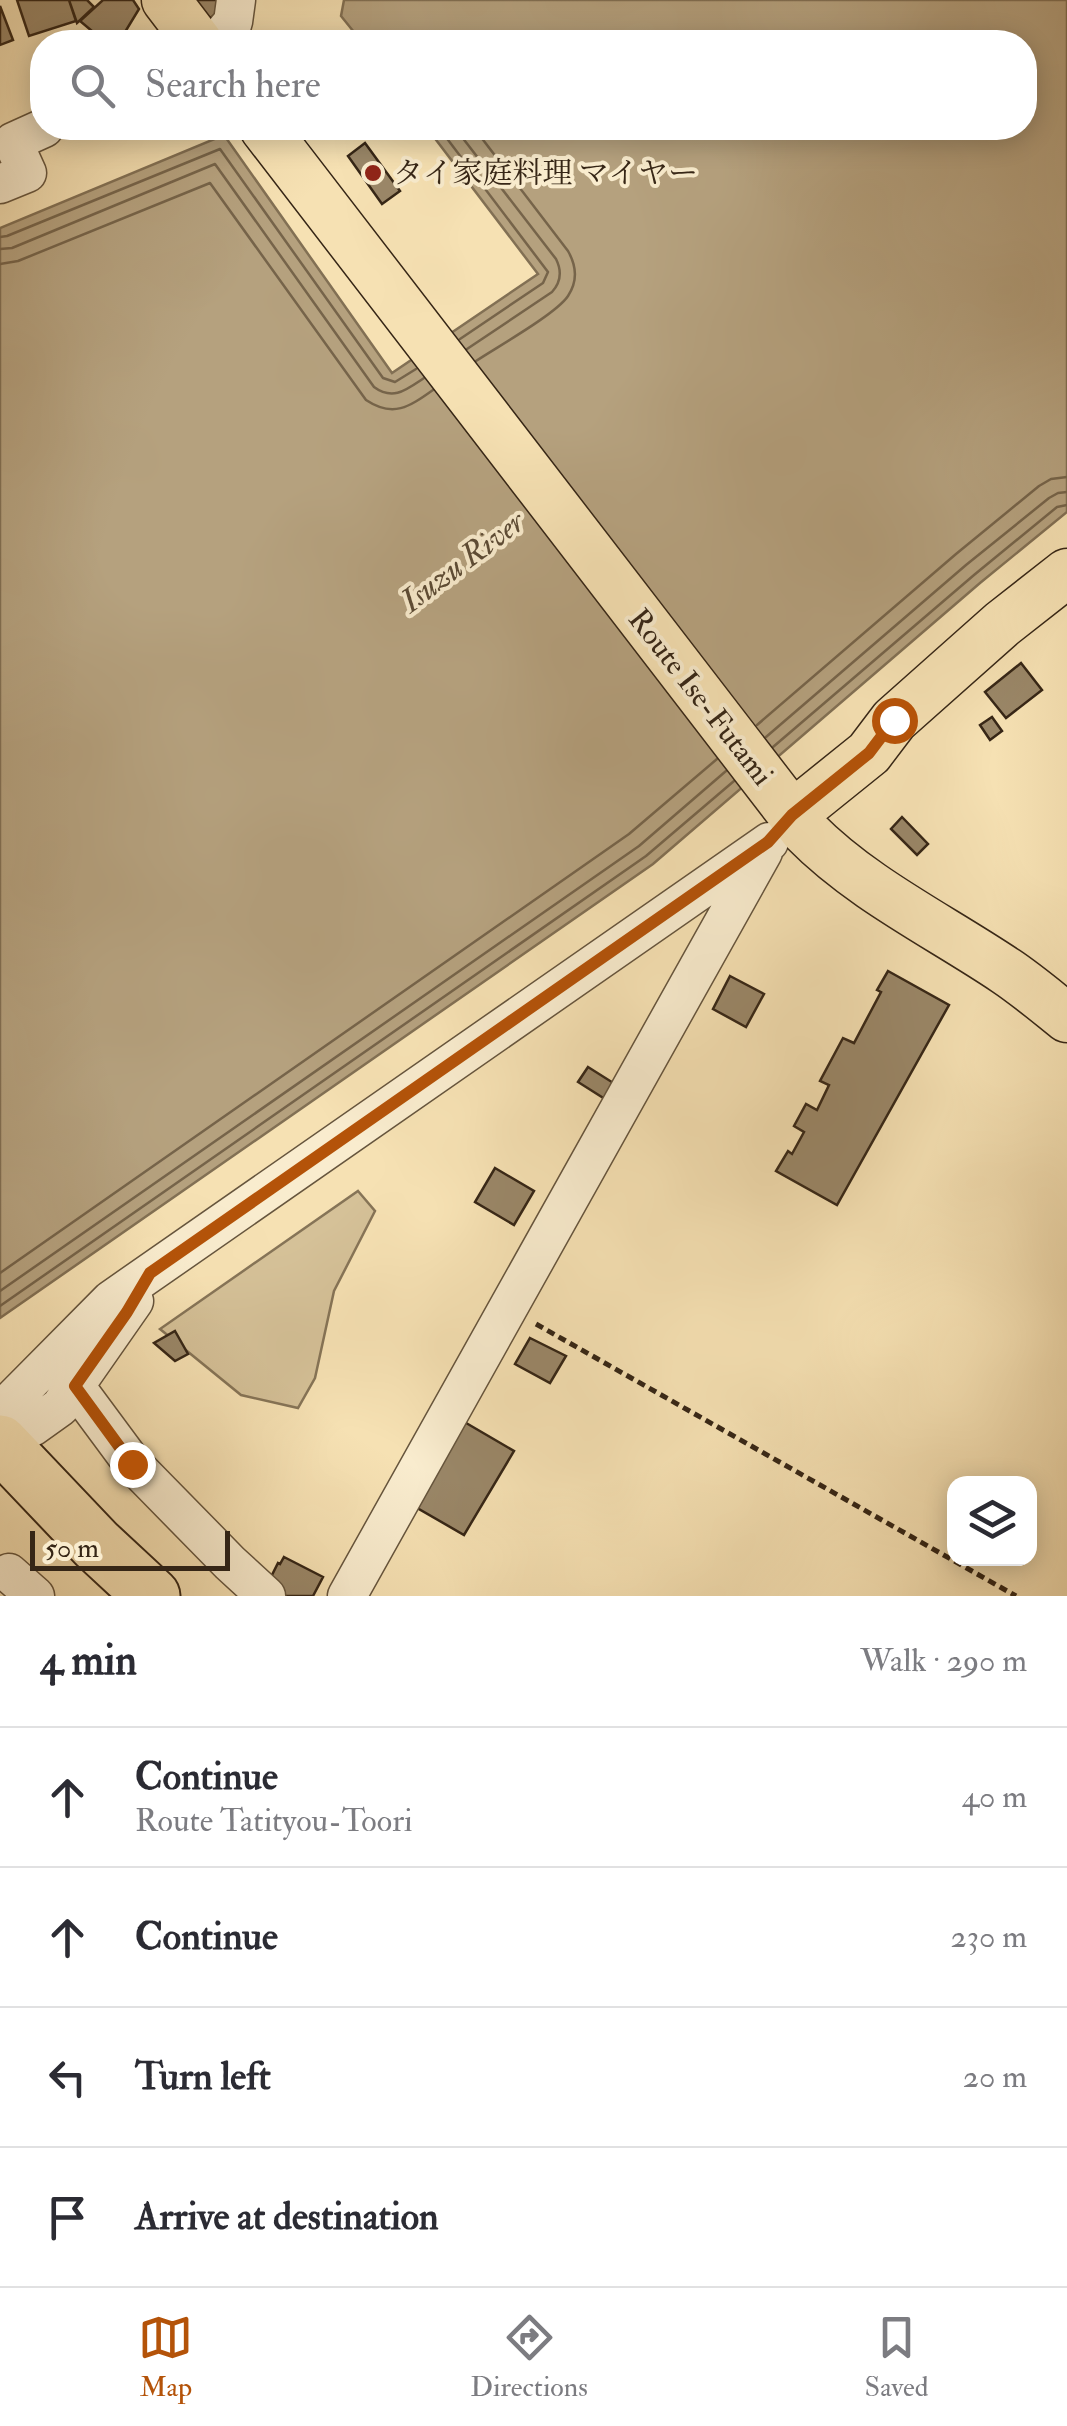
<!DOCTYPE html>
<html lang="en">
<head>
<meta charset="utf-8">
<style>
	:root { --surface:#fff; --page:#f2f2f3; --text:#2b2b33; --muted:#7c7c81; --line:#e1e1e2; --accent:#b45309 }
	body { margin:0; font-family:"IM FELL Double Pica","Noto Serif JP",serif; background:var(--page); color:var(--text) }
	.controls { position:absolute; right:30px; bottom:30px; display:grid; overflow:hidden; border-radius:20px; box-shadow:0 5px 25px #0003 }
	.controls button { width:90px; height:90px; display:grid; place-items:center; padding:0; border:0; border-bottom:2px solid var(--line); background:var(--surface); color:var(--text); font:50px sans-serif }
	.scale { position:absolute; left:30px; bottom:25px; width:200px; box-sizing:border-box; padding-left:10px; border:5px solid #362616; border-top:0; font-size:28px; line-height:35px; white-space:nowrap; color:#362616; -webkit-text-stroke:8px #f9ecce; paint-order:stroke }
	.stop { position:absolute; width:30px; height:30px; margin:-22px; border:8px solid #b45309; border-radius:50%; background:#fff }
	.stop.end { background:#b45309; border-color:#fff; box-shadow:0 2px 10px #0008 }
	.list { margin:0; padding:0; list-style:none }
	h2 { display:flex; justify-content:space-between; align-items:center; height:130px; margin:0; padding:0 40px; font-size:42px }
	h2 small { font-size:32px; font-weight:400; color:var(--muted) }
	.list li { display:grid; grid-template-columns:65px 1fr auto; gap:30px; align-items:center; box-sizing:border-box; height:140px; padding:0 40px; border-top:2px solid var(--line) }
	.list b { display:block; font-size:38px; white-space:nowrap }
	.list p { margin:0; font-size:32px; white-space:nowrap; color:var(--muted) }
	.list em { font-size:32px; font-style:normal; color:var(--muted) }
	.icon { flex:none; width:55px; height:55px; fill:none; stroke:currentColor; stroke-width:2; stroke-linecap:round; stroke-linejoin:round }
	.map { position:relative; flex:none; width:1067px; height:1596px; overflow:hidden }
	.search { position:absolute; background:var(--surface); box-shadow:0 5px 25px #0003; left:30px; right:30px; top:30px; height:110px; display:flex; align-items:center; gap:25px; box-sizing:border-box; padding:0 35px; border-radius:40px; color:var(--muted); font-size:38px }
	.sheet { height:690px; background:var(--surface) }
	nav { display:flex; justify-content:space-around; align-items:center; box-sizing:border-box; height:140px; border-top:2px solid var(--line); background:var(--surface); font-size:28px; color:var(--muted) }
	nav a { display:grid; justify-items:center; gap:5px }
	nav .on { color:var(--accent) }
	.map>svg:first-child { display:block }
	.green { fill:#d5c198; stroke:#867457; stroke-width:2.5 }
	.water { fill:#b5a17e; stroke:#827054; stroke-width:2.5 }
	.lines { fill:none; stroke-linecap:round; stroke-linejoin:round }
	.shore { stroke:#76644a; stroke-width:2.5 }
	.building { fill:#9a8768; stroke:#362616; stroke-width:2.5 }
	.minor-casing { stroke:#66553d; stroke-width:41 }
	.major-casing { stroke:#362616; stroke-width:51 }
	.highway-casing { stroke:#362616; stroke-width:59 }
	.path { stroke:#362616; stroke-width:5; stroke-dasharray:8 5; stroke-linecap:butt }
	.minor { stroke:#f9ecce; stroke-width:38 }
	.major { stroke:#f6e1b3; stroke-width:48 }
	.highway { stroke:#f6e1b3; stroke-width:55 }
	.route { stroke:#b45309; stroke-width:12 }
	.poi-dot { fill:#8f2418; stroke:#f9ecce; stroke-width:4 }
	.labels { text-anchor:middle; stroke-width:8; stroke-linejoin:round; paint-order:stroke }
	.poi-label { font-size:30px; fill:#362616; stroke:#f9ecce; text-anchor:start }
	.street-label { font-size:30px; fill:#362616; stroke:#f9ecce }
	.water-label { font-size:32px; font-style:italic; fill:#5c4b35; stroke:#f9ecce }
</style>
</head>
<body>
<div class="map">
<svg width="1067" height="1596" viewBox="0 0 1067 1596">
	<rect width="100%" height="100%" fill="#f6e1b3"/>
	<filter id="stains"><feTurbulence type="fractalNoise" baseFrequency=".002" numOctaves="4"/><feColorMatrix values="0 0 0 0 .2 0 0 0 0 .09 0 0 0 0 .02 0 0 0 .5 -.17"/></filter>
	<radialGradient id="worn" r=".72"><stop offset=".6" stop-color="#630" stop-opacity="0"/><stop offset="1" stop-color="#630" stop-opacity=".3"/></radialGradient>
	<path class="green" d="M 358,1191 L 375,1211 L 334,1291 L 315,1378 L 298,1408 L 241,1395 L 160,1329 Z"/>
	<path class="water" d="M 344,0 L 1067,0 L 1067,512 L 980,583 L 653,864 L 0,1318 L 0,228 L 224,135 L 392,373 L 538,274 L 427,128 L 1024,128 L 1024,42 L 362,42 L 341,16 Z"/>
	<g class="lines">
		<path class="shore" d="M 439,128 L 548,272 L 543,283 L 460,339
			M 455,128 L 556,259 C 562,271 561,282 552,292 L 467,349
			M 474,128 L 568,251 C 576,265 578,281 568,296 C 556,314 497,347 476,361
			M 0,237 L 7,236 L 220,149 L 383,378 L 395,382 L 416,369
			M 0,249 L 12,248 L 215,164 L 374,387 C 393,401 406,390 424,378
			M 0,264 L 18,261 L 210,183 L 366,400 C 393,418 409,407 433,390
			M 757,725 L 956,554 L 1039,486 L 1051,479 L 1067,477
			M 766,737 L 966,565 L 1049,498 L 1058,493 L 1067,492
			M 773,747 L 974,575 L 1057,507 L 1067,505
			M 0,1273 L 629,834 L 717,759
			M 0,1291 L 639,846 L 726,771
			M 0,1306 L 646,856 L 734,781"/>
	</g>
	<path class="building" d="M 17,0 L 69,0 L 76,21 L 29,36 Z
		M 69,0 L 87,0 L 94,7 L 77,23 Z
		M 103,0 L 133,0 L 139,9 L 119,42 L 105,42 L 80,21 Z
		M 195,0 L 222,0 L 227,6 L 209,19 Z
		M 0,6 L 13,40 L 0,45 Z
		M 365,143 L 400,191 L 382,204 L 348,156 Z
		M 1021,663 L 1042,690 L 1006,718 L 985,692 Z
		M 992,717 L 1002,731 L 990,740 L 980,725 Z
		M 902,817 L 928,844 L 917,855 L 891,829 Z
		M 888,971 L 949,1005 L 837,1205 L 776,1171 L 788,1151 L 792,1154 L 804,1132 L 794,1126 L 806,1104 L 817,1110 L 829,1085 L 820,1081 L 843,1038 L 854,1043 L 881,992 L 877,990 Z
		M 730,976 L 764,994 L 746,1027 L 713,1009 Z
		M 588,1067 L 615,1084 L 605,1099 L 578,1082 Z
		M 495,1168 L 534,1191 L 514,1225 L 475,1202 Z
		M 175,1331 L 188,1354 L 175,1361 L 154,1343 Z
		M 530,1338 L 566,1356 L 550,1383 L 515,1364 Z
		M 461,1420 L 514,1451 L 464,1535 L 412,1505 Z
		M 284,1557 L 323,1577 L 313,1596 L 273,1596 L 264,1591 L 278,1563 L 280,1564 Z"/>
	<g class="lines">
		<defs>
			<path id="minor" d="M 216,42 L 233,22 L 236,0
				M 0,184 L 27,173 L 13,142 L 44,128
				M 75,1386 L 132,1463 L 230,1563 L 266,1596
				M 0,1412 L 111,1300 L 769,842
				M 32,1427 L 60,1407 L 134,1301
				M 9,1573 L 35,1596
				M 347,1596 L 763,852"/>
			<path id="major" d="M 166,0 L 198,42
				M 264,128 L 805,831 C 862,889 939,926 1006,971 C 1027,985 1047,1002 1067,1018
				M 792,815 L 869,753 L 894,720 L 1002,624 L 1067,573"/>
			<path id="highway" d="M 0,1443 L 96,1544 L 152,1596"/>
		</defs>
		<use href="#minor" class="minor-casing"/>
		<use href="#major" class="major-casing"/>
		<use href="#highway" class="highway-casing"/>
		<path class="path" d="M 536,1324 L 1016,1596"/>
		<use href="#minor" class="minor"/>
		<use href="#major" class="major"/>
		<use href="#highway" class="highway"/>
	</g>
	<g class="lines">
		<path class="route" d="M 132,1464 L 75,1386 L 127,1312 L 150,1273 L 768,842 L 792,815 L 869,753 L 894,720"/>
	</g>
	<circle class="poi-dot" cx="373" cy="173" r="10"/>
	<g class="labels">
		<g class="poi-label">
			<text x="393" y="183">タイ家庭料理 マイヤー</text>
		</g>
		<g class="street-label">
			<text transform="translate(701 697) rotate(52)" y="10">Route Ise-Futami</text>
		</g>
		<g class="water-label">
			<text transform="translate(462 561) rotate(-37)" y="11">Isuzu River</text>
		</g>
	</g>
	<rect width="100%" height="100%" filter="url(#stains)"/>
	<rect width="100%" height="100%" fill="url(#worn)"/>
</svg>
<div class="controls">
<button><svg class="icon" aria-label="layers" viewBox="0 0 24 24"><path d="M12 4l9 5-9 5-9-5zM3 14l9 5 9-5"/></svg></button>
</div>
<div class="scale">50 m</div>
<div class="stop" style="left:894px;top:720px"></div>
<div class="stop end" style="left:132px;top:1464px"></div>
<div class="search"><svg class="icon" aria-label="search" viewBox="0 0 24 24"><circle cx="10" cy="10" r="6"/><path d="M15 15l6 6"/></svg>Search here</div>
</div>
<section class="sheet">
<h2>4 min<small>Walk · 290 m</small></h2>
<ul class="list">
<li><svg class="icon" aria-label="ahead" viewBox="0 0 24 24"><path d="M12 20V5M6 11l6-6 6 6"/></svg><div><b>Continue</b><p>Route Tatityou-Toori</p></div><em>40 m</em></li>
<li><svg class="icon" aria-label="ahead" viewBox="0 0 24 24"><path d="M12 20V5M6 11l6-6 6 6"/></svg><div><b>Continue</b></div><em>230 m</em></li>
<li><svg class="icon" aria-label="left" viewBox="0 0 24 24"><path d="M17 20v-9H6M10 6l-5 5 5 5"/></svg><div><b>Turn left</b></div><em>20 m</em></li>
<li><svg class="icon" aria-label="arrive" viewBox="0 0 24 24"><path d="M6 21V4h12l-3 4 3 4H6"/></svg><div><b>Arrive at destination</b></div></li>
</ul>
</section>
<nav>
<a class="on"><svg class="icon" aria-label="map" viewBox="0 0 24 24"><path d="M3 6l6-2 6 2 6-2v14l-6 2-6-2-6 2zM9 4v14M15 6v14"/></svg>Map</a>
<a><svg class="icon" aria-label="directions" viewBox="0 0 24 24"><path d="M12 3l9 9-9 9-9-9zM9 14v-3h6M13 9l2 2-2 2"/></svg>Directions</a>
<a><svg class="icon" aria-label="saved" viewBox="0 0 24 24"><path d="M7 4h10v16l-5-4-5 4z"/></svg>Saved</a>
</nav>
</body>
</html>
